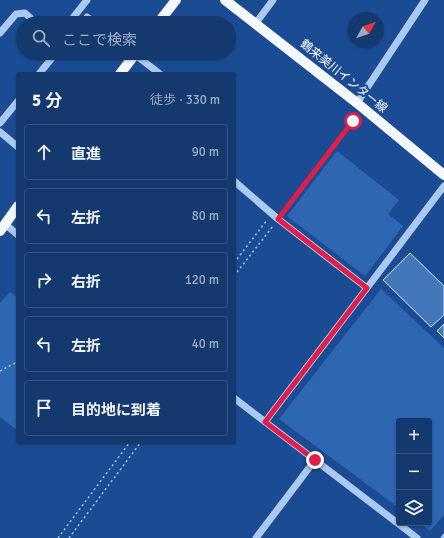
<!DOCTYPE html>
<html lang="ja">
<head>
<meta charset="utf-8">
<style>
	:root { --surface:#14396e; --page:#1d4073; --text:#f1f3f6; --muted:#9dacc2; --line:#335381 }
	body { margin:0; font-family:Signika,"Noto Sans JP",sans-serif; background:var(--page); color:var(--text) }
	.controls { position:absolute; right:12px; bottom:12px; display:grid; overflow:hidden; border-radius:4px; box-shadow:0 1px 3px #0004 }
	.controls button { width:36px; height:36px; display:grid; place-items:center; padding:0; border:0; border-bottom:1px solid var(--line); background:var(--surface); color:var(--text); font:20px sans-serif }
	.compass { position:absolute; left:348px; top:12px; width:36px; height:36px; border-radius:50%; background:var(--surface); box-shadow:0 1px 3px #0004; rotate:50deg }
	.stop { position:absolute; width:12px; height:12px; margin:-9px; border:3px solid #e11d48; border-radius:50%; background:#fff }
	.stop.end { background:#e11d48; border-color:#fff; box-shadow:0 1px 4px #0008 }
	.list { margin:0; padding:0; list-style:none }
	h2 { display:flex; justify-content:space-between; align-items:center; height:52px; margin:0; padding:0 16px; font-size:17px }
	h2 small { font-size:13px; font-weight:400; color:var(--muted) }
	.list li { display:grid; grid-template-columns:26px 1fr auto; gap:12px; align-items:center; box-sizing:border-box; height:56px; margin:0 8px 8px; padding:0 8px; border:1px solid var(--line); border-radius:4px }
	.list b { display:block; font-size:15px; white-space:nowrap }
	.list em { font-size:13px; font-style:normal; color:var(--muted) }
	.icon { flex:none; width:22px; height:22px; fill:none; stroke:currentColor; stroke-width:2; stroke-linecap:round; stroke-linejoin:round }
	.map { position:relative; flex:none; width:444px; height:538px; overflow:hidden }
	.search { position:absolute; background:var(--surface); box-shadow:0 1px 3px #0004; left:16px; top:16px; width:220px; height:44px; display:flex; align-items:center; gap:10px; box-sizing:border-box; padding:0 14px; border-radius:22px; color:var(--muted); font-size:15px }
	.panel { position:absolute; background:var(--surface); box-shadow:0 1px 3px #0004; left:16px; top:72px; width:220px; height:372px; border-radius:4px }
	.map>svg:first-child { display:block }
	.green { fill:#2e66b2 }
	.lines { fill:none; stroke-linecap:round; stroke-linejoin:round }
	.stream { stroke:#9fc3f1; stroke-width:3 }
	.building { fill:#4476ba; stroke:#d3e4fb }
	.path { stroke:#acc9ef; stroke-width:1.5; stroke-dasharray:2 3; stroke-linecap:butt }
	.minor { stroke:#acc9ef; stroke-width:7 }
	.major { stroke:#f4f8ff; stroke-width:10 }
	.route { stroke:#e11d48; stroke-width:5 }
	.labels { text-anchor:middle; stroke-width:4; stroke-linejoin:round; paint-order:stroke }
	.street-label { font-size:12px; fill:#fff; stroke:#1b4c93 }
</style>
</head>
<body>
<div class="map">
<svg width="444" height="538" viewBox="0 0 444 538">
	<rect width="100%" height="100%" fill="#1b4c93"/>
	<path class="green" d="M 337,151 L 399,200 L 388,214 L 403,226 L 365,276 L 287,216 Z
		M 381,289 L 444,348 L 444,515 L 430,531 L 419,523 L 429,523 L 429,421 L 399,421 L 399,508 L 279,419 Z
		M 10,292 L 18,298 L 18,429 L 17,430 L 0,417 L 0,303 Z"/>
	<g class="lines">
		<path class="stream" d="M 442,538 L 444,535"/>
	</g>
	<path class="building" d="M 410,253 L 444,286 L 444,315 L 431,327 L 383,280 Z
		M 444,324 L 444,338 L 437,331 Z"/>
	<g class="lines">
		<path class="path" d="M 282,213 L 353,121
			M 234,263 L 267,220
			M 234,276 L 273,226
			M 0,371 L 17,362
			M 58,538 L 130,442
			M 69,538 L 141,442"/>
		<path class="minor" d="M 87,17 L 95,23
			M 72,19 L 87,0
			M 256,23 L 273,0
			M 0,33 L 16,14 L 25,13 L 36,23
			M 133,53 L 160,74
			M 39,74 L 56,53
			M 357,103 L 425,0
			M 0,123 L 18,101
			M 0,132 L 18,147
			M 234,181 L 278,219 L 367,288 L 265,422
			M 5,224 L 18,235
			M 367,288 L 444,186
			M 234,398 L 417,538
			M 256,538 L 315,460"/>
		<path class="major" d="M 225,0 L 357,103 L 444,175
			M 158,23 L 176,0
			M 120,74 L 136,53
			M 0,231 L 18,206"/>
	</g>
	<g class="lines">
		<path class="route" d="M 315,460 L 265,422 L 367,288 L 278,219 L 353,121"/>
	</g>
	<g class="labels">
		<g class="street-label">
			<text transform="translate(344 76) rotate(39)" y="4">鶴来美川インター線</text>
		</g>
	</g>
</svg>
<div class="controls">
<button>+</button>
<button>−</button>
<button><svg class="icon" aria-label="layers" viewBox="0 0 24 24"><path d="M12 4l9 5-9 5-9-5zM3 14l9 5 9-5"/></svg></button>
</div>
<svg class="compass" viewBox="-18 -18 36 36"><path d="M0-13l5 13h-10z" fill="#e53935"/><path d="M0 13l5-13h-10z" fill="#9dacc2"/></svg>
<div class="stop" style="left:353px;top:121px"></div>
<div class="stop end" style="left:315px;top:460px"></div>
<div class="search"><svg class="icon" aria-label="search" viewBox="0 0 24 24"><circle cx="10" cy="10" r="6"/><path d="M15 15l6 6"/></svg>ここで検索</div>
<section class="panel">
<h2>5 分<small>徒歩 · 330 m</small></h2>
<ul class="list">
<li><svg class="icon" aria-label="ahead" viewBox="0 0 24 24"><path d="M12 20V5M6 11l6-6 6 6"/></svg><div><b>直進</b></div><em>90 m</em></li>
<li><svg class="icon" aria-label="left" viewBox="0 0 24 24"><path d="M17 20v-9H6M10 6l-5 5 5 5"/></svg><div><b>左折</b></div><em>80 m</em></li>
<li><svg class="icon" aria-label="right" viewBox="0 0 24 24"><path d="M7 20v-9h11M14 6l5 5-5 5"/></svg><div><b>右折</b></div><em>120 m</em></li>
<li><svg class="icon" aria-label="left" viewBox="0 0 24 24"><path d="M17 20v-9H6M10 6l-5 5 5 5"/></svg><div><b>左折</b></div><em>40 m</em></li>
<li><svg class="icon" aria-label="arrive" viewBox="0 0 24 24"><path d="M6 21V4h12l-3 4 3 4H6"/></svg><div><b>目的地に到着</b></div></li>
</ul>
</section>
</div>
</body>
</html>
